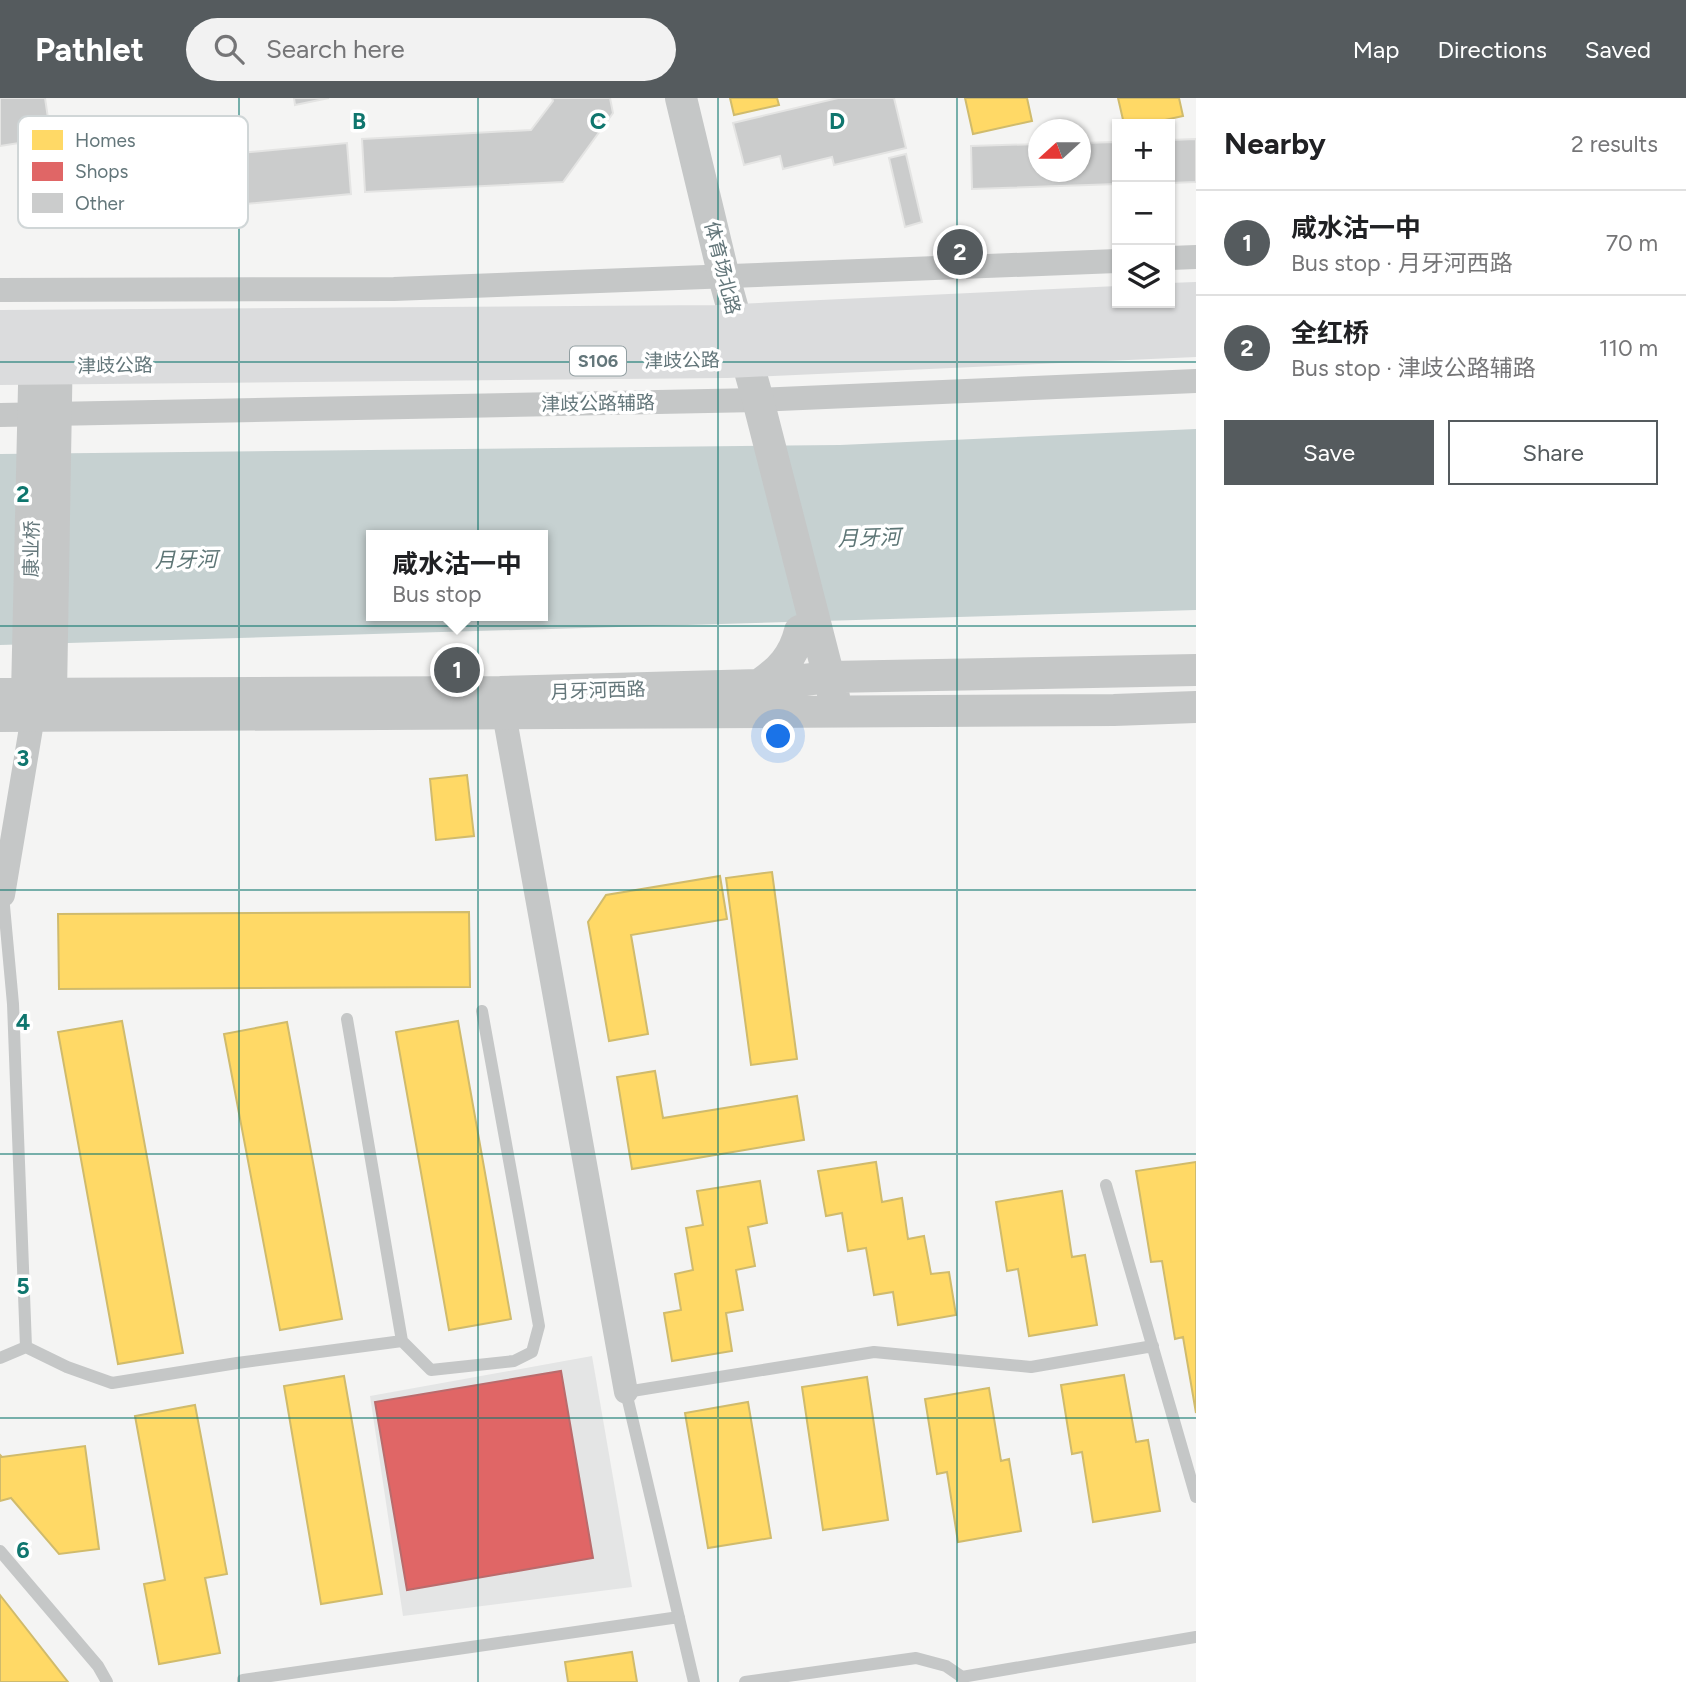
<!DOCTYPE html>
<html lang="en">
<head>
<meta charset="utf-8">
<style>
	:root { --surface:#fff; --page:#f2f2f2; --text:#202124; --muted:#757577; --line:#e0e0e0; --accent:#555b5e }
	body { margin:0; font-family:Figtree,"Noto Sans SC",sans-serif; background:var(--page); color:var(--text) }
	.controls { position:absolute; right:21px; top:21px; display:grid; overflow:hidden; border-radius:0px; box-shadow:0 2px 5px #0004 }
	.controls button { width:63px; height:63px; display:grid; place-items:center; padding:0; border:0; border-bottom:2px solid var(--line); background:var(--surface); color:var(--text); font:35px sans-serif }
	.compass { position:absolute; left:1028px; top:21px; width:63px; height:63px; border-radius:50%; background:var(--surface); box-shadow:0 2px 5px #0004; rotate:249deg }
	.you { position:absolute; left:779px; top:639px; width:24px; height:24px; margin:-18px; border:5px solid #fff; border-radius:50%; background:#1a73e8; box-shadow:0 0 0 10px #1a73e833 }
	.badge { display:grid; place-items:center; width:46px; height:46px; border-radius:50%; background:var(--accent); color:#fff; font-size:23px; font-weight:700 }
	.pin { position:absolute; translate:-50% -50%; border:4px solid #fff; box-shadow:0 2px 7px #0006 }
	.popup { position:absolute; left:366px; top:432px; width:182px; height:91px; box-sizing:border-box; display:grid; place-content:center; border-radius:0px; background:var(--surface); filter:drop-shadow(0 2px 5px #0005); font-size:23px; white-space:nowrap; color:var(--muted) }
	.popup b { font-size:26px; color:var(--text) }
	.popup::after { content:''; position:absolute; left:50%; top:100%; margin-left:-14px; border:14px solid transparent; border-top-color:var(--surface) }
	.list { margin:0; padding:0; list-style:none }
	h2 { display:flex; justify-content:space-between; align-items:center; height:91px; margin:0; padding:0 28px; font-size:30px }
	h2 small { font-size:23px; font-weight:400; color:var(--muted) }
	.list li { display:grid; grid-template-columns:46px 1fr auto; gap:21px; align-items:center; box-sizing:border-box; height:105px; padding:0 28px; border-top:2px solid var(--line) }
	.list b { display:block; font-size:26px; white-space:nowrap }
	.list p { margin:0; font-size:23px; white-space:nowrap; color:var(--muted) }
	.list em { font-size:23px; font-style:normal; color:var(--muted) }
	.actions { display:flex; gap:14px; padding:21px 28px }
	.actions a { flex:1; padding:16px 0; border:2px solid var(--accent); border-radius:0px; text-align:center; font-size:24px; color:var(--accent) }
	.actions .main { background:var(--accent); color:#fff }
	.icon { flex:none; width:38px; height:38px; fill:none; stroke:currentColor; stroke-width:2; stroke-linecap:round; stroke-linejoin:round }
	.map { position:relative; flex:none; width:1196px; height:1584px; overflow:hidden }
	header { display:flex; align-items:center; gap:42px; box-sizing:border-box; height:98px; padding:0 35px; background:var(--accent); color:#fff }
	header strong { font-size:33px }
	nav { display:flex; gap:38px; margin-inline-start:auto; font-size:24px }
	.search { width:490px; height:63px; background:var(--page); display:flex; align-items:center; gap:18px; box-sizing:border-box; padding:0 24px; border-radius:38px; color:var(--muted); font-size:26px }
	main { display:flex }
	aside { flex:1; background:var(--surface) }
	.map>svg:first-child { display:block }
	.built { fill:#e4e5e5 }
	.water { fill:#c6d1d1; fill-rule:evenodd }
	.homes { fill:#ffd966; stroke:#d0bb6c; stroke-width:2 }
	.shops { fill:#e06666; stroke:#ba6b6c; stroke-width:2 }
	.building { fill:#cbcccc; stroke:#e4e4e3; stroke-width:2 }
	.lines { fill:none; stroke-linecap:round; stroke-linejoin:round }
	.service { stroke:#c5c7c7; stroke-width:12 }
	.minor { stroke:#c5c7c7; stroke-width:24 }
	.tertiary { stroke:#c5c7c7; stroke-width:32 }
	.primary { stroke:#dbdcdd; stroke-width:38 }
	.grid { fill:none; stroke:#0f766e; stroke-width:2; stroke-opacity:0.55 }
	.labels { text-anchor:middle; stroke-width:7; stroke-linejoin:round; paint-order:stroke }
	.shield { fill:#fff; stroke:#929fa2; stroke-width:2 }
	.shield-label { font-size:18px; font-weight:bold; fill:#63767a }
	.street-label { font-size:19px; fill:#63767a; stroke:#fff }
	.water-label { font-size:21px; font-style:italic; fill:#5e7676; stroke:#fff }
	.key { fill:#fff; stroke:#d0d6d7; stroke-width:2 }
	.key-label { font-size:19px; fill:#63767a }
	.grid-label { font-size:23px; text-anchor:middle; font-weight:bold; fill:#0f766e; stroke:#fff; stroke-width:7; stroke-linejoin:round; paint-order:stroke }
</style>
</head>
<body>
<header>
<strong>Pathlet</strong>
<div class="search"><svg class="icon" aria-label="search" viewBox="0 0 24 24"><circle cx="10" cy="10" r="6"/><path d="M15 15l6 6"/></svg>Search here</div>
<nav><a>Map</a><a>Directions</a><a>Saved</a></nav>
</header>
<main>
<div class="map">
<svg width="1196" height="1584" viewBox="0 0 1196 1584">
	<rect width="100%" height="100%" fill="#f4f4f3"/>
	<path class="built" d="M 592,1258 L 632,1489 L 403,1518 L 370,1298 Z"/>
	<path class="water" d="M 1196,331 L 1196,512 L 0,547 L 0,356 L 840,347 ZM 371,437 L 543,437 L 543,518 L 371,518 Z"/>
	<path class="homes" d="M 730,0 L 777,0 L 779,7 L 734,17 Z
		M 965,0 L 1027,0 L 1032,23 L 973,36 Z
		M 1118,0 L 1179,0 L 1183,18 L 1147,26 L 1124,26 Z
		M 467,677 L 474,738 L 436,742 L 430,681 Z
		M 772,774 L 797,961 L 751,967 L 726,780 Z
		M 720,778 L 727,821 L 631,837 L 648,936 L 609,943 L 588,824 L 606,797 Z
		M 469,814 L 470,889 L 59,891 L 58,816 Z
		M 122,923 L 183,1255 L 118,1266 L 58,934 Z
		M 458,923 L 511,1221 L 449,1232 L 396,934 Z
		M 287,924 L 342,1221 L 280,1232 L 224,936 Z
		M 655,973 L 663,1020 L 797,998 L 804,1042 L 632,1071 L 617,979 Z
		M 876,1064 L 882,1104 L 902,1100 L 908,1141 L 924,1138 L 931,1176 L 949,1174 L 956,1217 L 898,1227 L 893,1194 L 874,1197 L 866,1150 L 848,1153 L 842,1115 L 826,1118 L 818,1073 Z
		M 1196,1064 L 1196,1315 L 1183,1239 L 1175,1241 L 1162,1163 L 1151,1164 L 1136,1073 Z
		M 760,1083 L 767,1125 L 748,1129 L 755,1168 L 736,1172 L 743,1212 L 726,1215 L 732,1253 L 672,1263 L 664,1215 L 681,1212 L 675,1176 L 693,1172 L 686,1130 L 703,1127 L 697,1093 Z
		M 1062,1093 L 1072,1159 L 1085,1157 L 1097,1227 L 1029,1238 L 1018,1171 L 1007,1173 L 996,1104 Z
		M 1124,1277 L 1136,1344 L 1148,1342 L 1160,1413 L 1093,1424 L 1082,1354 L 1072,1356 L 1061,1287 Z
		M 344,1278 L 382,1496 L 321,1506 L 284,1288 Z
		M 867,1279 L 888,1422 L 823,1432 L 802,1289 Z
		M 989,1290 L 1001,1363 L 1009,1361 L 1021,1433 L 958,1444 L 947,1374 L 937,1376 L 925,1301 Z
		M 748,1304 L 771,1440 L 708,1450 L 685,1315 Z
		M 195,1307 L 227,1476 L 205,1480 L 220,1555 L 159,1566 L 144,1486 L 165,1482 L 135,1318 Z
		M 85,1348 L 99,1451 L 59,1456 L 11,1400 L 0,1403 L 0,1357 L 2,1359 Z
		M 0,1497 L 68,1584 L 0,1584 Z
		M 632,1554 L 637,1584 L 568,1584 L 565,1564 Z"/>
	<path class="shops" d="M 561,1273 L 593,1460 L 407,1492 L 375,1304 Z"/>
	<path class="building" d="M 0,0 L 45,0 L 51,40 L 0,48 Z
		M 294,0 L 329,0 L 295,7 Z
		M 552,0 L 610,0 L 613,15 L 563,84 L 365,94 L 362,41 L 531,32 L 553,3 Z
		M 838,0 L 894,0 L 906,50 L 834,67 L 832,59 L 783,71 L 780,58 L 744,67 L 733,25 Z
		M 1196,41 L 1196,84 L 1170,85 L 1170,42 Z
		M 1117,44 L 1117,86 L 972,91 L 971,48 L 1038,46 L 1038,74 L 1080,74 L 1080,45 Z
		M 347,45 L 351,96 L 150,115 L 145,64 Z
		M 906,56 L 922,124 L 905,129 L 889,60 Z"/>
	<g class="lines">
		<path class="service" d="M 3,797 L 13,906 L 26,1249
			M 347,921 L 402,1243 L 431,1272 L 514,1263 L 532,1254 L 539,1228 L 482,913
			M 1106,1087 L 1196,1399
			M 0,1260 L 26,1249 L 67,1269 L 112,1285 L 237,1265 L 402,1243
			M 0,1453 L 98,1568 L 107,1584
			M 243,1584 L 243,1582 L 679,1519
			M 694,1584 L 626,1294 L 874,1254 L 1031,1269 L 1153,1248
			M 745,1584 L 916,1560 L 946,1568 L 962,1579 L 1196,1539"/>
		<path class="minor" d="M 1170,160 L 1196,159
			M 0,192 L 394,191 L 1117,163
			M 0,317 L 758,302 L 1196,283
			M 501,599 L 626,1294
			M 3,797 L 33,618"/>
		<path class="tertiary" d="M 681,0 L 724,179 L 758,302 L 834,599
			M 759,587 C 780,573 794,558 800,533
			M 0,596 L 500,594 L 759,587 L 830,579 L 1196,572
			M 38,611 L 51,596 L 57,244
			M 32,615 L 27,596 L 35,244
			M 0,618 L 1114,612 L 1196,609"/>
		<path class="primary" d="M 1170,204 L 1196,203
			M 0,231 L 717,226 L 1161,205
			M 0,268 L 727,261 L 1196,240"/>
	</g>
	<path class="grid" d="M 239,0 L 239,1584M 478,0 L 478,1584M 718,0 L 718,1584M 957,0 L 957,1584M 0,264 L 1196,264M 0,528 L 1196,528M 0,792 L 1196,792M 0,1056 L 1196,1056M 0,1320 L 1196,1320"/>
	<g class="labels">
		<rect class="shield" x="570" y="248.5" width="56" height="29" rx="5"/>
		<g class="shield-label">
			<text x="598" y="269">S106</text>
		</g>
		<g class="street-label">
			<text transform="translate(723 170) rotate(76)" y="7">体育场北路</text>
			<text transform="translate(682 262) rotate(-1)" y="7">津歧公路</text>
			<text transform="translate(115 267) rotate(-1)" y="7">津歧公路</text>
			<text transform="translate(598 305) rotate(-1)" y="7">津歧公路辅路</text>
			<text transform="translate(31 451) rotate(-89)" y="7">康业桥</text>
			<text transform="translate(598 592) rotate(-2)" y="7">月牙河西路</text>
		</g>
		<g class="water-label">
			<text transform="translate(869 440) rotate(-2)" y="7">月牙河</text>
			<text transform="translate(186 462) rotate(-1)" y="7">月牙河</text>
		</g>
	</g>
	<rect x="18" y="18" width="230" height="112" rx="10" class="key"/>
	<rect x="32" y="32" width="31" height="20" fill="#ffd966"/>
	<rect x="32" y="64" width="31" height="19" fill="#e06666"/>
	<rect x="32" y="95" width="31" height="20" fill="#cbcccc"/>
	<g class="key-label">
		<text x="75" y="49">Homes</text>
		<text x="75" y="80">Shops</text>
		<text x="75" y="112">Other</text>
	</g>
	<g class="grid-label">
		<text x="359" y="31">B</text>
		<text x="598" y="31">C</text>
		<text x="837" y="31">D</text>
		<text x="23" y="404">2</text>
		<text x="23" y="668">3</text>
		<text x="23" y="932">4</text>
		<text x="23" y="1196">5</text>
		<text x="23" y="1460">6</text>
	</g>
</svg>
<div class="controls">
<button>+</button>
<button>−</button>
<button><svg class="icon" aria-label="layers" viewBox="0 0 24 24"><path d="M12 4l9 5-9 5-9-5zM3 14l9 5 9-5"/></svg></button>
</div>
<svg class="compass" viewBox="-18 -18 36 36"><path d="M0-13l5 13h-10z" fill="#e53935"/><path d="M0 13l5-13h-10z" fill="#757577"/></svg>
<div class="you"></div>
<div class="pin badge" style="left:457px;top:572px">1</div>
<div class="popup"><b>咸水沽一中</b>Bus stop</div>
<div class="pin badge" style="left:960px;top:154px">2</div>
</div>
<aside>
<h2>Nearby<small>2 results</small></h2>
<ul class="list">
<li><span class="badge">1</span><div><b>咸水沽一中</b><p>Bus stop · 月牙河西路</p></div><em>70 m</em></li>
<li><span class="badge">2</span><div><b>全红桥</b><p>Bus stop · 津歧公路辅路</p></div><em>110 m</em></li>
</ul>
<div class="actions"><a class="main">Save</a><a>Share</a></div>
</aside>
</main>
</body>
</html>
